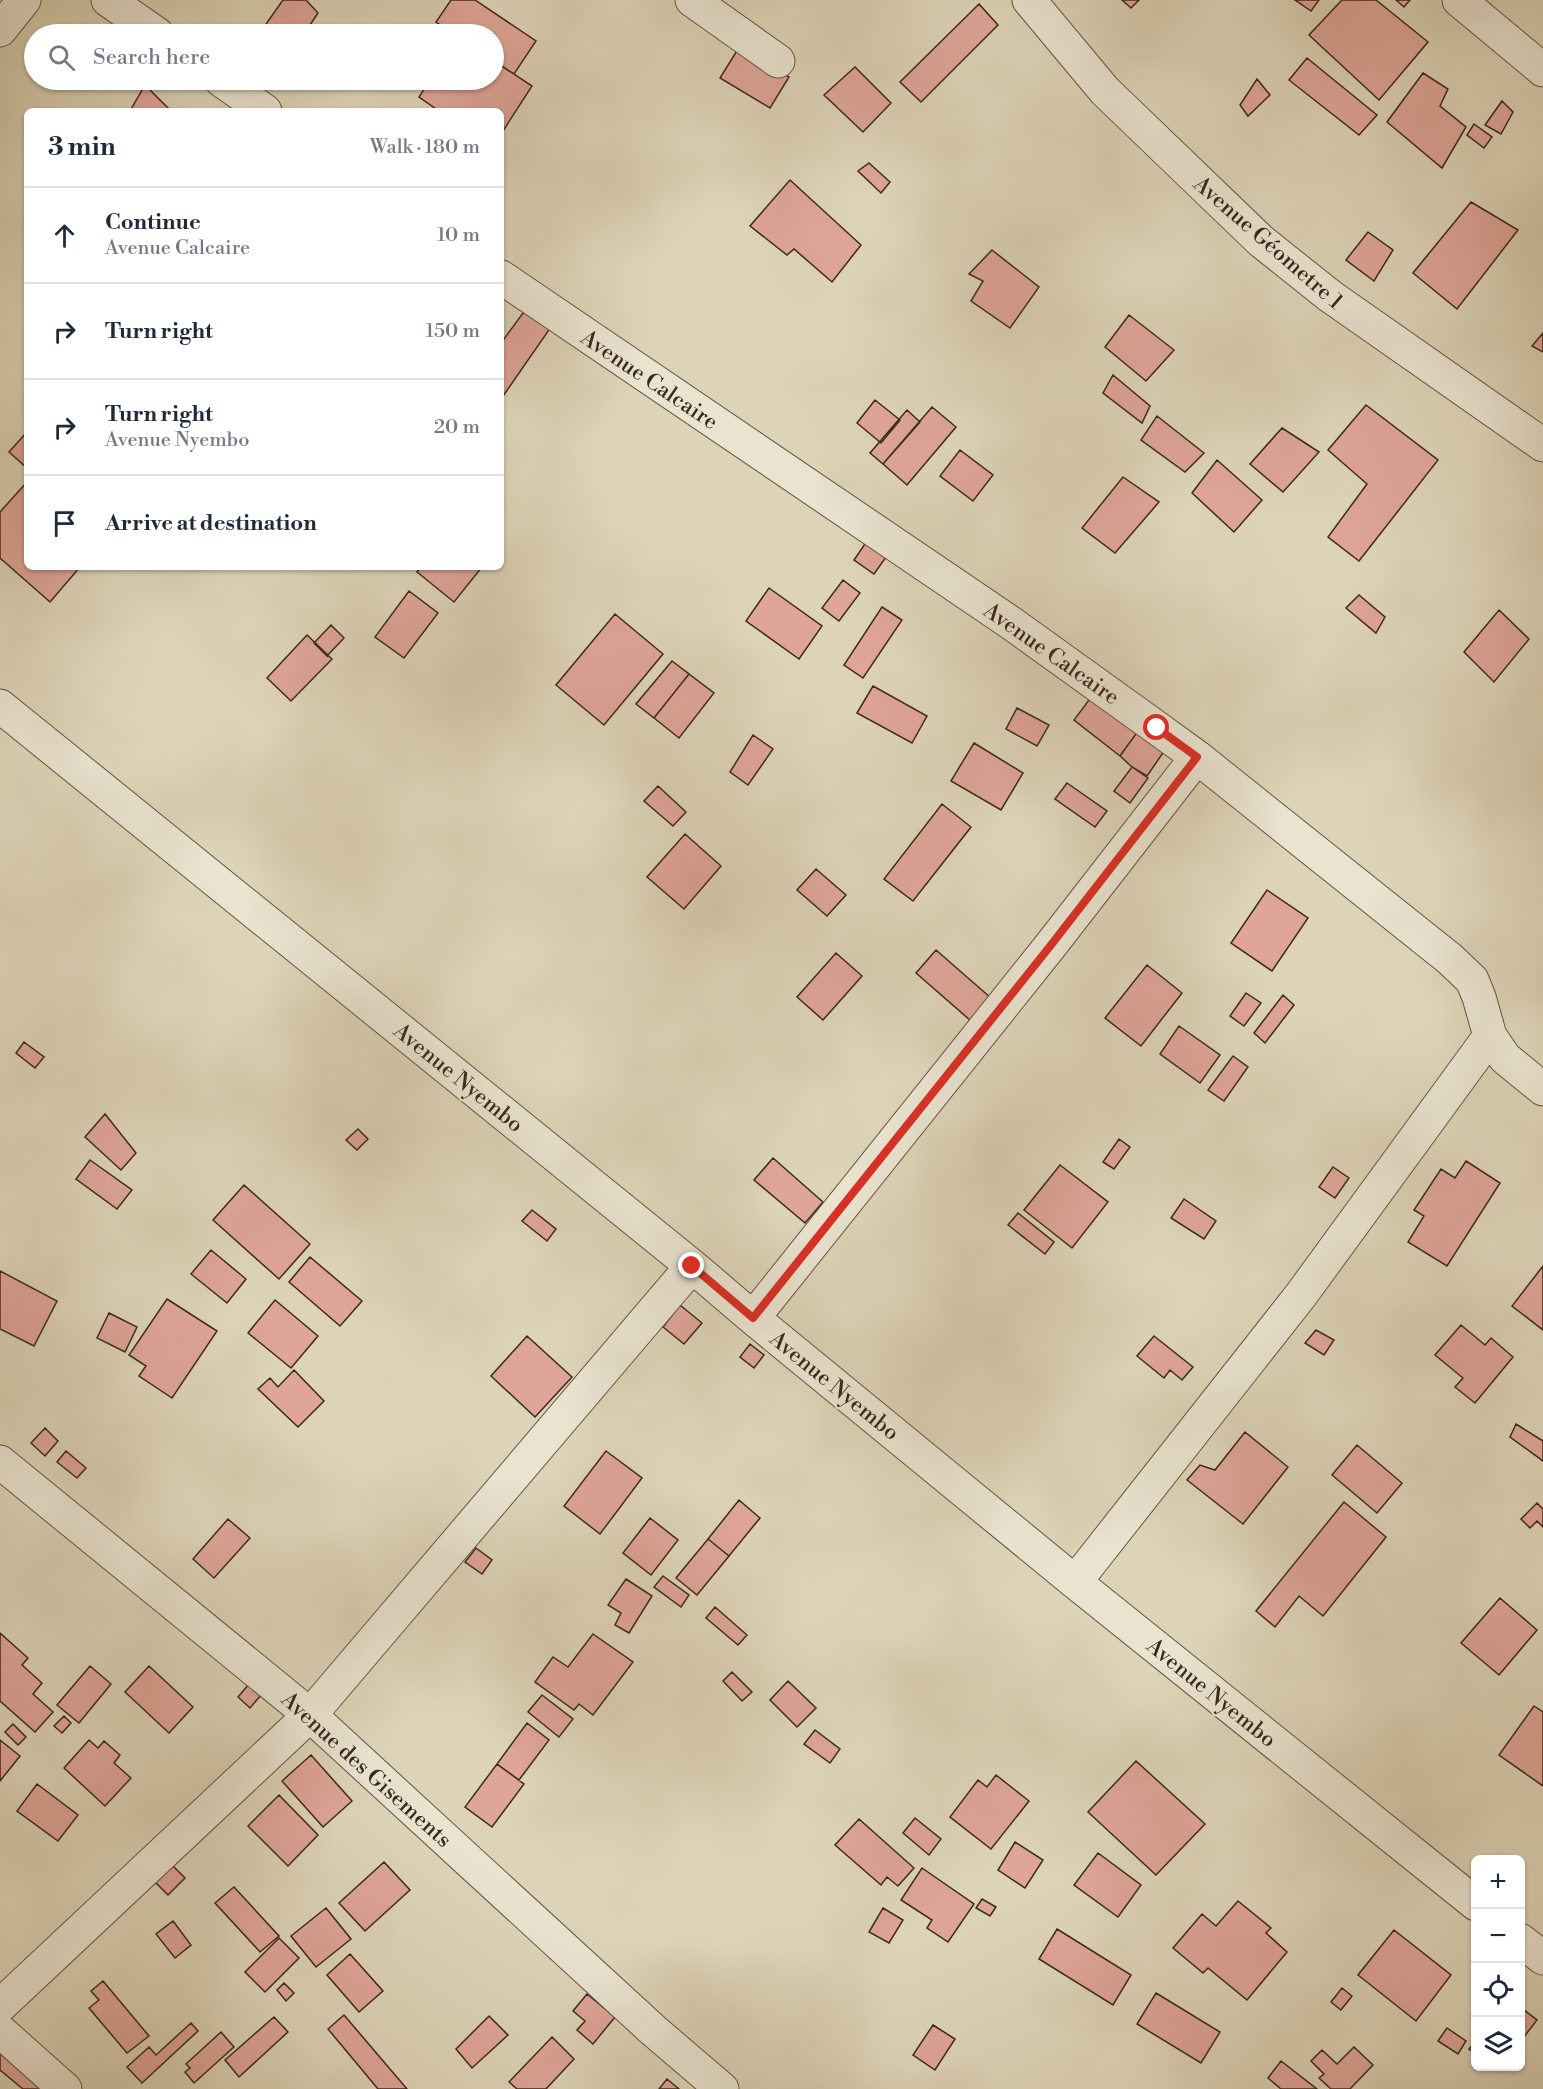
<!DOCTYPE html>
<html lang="en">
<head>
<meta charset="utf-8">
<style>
	:root { --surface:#fff; --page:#f6f6f7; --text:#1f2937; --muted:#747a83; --line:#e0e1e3 }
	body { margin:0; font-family:"Libre Bodoni",serif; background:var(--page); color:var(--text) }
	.controls { position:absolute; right:18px; bottom:18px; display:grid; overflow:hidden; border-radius:9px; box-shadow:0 2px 4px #0004 }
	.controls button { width:54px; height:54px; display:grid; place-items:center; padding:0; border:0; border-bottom:2px solid var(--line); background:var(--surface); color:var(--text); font:30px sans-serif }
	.stop { position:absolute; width:18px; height:18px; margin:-14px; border:4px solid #d93025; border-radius:50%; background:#fff }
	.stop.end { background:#d93025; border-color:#fff; box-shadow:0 2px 6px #0008 }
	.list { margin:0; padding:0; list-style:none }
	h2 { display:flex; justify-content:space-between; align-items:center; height:78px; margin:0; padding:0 24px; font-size:26px }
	h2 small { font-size:20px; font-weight:400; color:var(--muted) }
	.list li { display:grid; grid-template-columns:39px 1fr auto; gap:18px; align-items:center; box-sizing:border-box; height:96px; padding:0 24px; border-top:2px solid var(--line) }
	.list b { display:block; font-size:22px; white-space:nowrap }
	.list p { margin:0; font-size:20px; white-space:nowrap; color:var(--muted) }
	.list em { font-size:20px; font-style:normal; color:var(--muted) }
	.icon { flex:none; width:33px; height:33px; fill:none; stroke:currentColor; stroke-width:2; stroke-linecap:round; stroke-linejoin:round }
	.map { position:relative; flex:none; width:1543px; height:2089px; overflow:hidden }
	.search { position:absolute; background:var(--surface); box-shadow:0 2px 4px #0004; left:24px; top:24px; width:480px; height:66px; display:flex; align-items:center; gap:15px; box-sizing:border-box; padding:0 21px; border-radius:33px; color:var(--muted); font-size:22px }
	.panel { position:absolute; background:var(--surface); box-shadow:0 2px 4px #0004; left:24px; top:108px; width:480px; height:462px; border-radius:9px }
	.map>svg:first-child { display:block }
	.building { fill:#dfa598; stroke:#3b281e; stroke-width:1.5 }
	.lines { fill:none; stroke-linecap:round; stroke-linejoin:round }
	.minor-casing { stroke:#645344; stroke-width:35 }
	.minor { stroke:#e9e3d0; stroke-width:33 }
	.route { stroke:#d93025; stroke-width:8 }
	.labels { text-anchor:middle; stroke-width:4.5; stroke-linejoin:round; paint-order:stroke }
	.street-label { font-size:22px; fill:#3b281e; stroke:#e9e3d0 }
</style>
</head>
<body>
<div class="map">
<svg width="1543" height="2089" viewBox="0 0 1543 2089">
	<rect width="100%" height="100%" fill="#ddd4b7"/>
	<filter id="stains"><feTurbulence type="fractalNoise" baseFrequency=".00333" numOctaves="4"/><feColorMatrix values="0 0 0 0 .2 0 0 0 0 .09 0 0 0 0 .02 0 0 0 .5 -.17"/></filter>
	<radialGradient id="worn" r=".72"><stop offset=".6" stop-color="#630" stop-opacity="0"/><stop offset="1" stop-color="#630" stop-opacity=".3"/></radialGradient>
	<path class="building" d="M 283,0 L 306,0 L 318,13 L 304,34 L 259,34 Z
		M 451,0 L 475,0 L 536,41 L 514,74 L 494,61 L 494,34 L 453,34 L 436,22 Z
		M 1122,0 L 1139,0 L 1131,8 Z
		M 1295,0 L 1319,0 L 1311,11 Z
		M 1342,0 L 1376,0 L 1428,42 L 1379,100 L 1309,35 Z
		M 1396,0 L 1410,0 L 1404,7 Z
		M 979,4 L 998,25 L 921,102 L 900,82 Z
		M 738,49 L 789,77 L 770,108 L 720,78 Z
		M 1307,58 L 1377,115 L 1359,135 L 1289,80 Z
		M 494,61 L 532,86 L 501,134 L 501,111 L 439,111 L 419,97 L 430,80 L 494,80 Z
		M 855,67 L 891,103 L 863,132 L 824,95 Z
		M 1423,73 L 1448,89 L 1440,106 L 1466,127 L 1442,168 L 1387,122 Z
		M 1257,79 L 1270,95 L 1248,116 L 1240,105 Z
		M 145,85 L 171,111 L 130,111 Z
		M 1502,101 L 1513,112 L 1501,134 L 1485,125 Z
		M 1474,124 L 1492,137 L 1484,148 L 1467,135 Z
		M 869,163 L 890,182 L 881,193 L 858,171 Z
		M 790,180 L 861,245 L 832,282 L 794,249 L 787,255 L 750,226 Z
		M 1471,202 L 1518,230 L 1457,309 L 1413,273 Z
		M 1368,232 L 1393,250 L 1374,281 L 1346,260 Z
		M 992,250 L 1039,287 L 1010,328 L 971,301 L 983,281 L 969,274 Z
		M 526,309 L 551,327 L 501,399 L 501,343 Z
		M 1129,315 L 1174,350 L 1146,381 L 1105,347 Z
		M 1543,333 L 1543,352 L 1532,346 Z
		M 1113,375 L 1150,406 L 1142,423 L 1103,393 Z
		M 875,400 L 900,420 L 881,443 L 857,423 Z
		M 1366,405 L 1438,460 L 1359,561 L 1328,537 L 1367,484 L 1328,450 Z
		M 932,407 L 956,427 L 907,485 L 883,464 Z
		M 907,410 L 920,422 L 883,464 L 870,453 Z
		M 1157,416 L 1204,453 L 1185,472 L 1141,440 Z
		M 1282,428 L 1319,452 L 1283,492 L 1250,464 Z
		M 27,432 L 27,468 L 9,452 Z
		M 960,450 L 993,475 L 973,501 L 940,476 Z
		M 1217,460 L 1262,500 L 1234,532 L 1192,493 Z
		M 1123,477 L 1159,502 L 1115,553 L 1082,528 Z
		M 27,482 L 27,567 L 80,567 L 50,602 L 0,558 L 0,512 Z
		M 869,538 L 889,553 L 874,574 L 854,560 Z
		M 421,567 L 482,567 L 454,602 L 417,572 Z
		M 843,580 L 860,593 L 839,621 L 822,608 Z
		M 769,588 L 822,626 L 799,659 L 746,621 Z
		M 409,591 L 438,613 L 404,658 L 375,637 Z
		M 1359,595 L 1385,617 L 1376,633 L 1346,608 Z
		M 882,607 L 902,620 L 863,678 L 844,665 Z
		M 1499,610 L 1529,639 L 1494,682 L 1464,652 Z
		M 615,614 L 663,654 L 604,725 L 556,685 Z
		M 331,625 L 344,638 L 327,656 L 314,643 Z
		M 307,635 L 332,659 L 291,701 L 267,678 Z
		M 672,661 L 689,674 L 654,718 L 636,704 Z
		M 689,674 L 714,693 L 679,738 L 654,718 Z
		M 873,686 L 927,716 L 912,743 L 857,713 Z
		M 1092,696 L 1138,731 L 1120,756 L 1074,720 Z
		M 1017,708 L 1049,725 L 1037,746 L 1006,729 Z
		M 1138,731 L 1165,750 L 1147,776 L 1132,767 L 1120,756 Z
		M 753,735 L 773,749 L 748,785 L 730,772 Z
		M 974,743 L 1023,773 L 1001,810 L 951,781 Z
		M 1132,767 L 1148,778 L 1130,803 L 1114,791 Z
		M 1067,783 L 1107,811 L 1095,827 L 1055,799 Z
		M 658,786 L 686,812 L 673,826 L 644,801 Z
		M 942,804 L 971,827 L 913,901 L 884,879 Z
		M 685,834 L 721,866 L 684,909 L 647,877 Z
		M 816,869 L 846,895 L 827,916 L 797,890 Z
		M 1267,890 L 1308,918 L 1272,971 L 1231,943 Z
		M 936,950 L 991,998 L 971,1021 L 916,973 Z
		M 836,953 L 862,976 L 823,1020 L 797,997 Z
		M 1147,965 L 1182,993 L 1141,1046 L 1105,1018 Z
		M 1246,993 L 1261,1003 L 1244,1026 L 1230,1016 Z
		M 1283,995 L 1294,1005 L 1265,1043 L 1254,1033 Z
		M 1179,1026 L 1220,1055 L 1200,1083 L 1160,1054 Z
		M 24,1042 L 44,1057 L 35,1068 L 16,1053 Z
		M 1233,1056 L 1248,1067 L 1224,1101 L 1208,1090 Z
		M 105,1114 L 136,1153 L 121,1170 L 85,1137 Z
		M 358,1129 L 368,1139 L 357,1150 L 346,1140 Z
		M 1119,1139 L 1130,1147 L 1114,1169 L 1103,1162 Z
		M 773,1158 L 823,1202 L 805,1223 L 754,1180 Z
		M 90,1160 L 132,1190 L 117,1209 L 76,1179 Z
		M 1466,1161 L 1500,1183 L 1447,1266 L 1408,1242 L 1424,1216 L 1414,1210 L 1441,1169 L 1455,1178 Z
		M 1060,1165 L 1108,1202 L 1072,1248 L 1024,1210 Z
		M 1333,1167 L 1349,1178 L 1335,1198 L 1319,1187 Z
		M 244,1185 L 310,1244 L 279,1279 L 213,1220 Z
		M 1184,1199 L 1216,1221 L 1204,1239 L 1171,1218 Z
		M 532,1210 L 556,1229 L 547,1241 L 522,1221 Z
		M 1018,1213 L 1054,1242 L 1045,1254 L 1008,1225 Z
		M 211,1250 L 246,1279 L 227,1303 L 191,1274 Z
		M 310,1257 L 362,1301 L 340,1326 L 289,1282 Z
		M 1543,1266 L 1543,1330 L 1512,1306 Z
		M 0,1271 L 57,1301 L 34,1346 L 0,1329 Z
		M 167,1299 L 217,1331 L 172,1398 L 139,1376 L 146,1366 L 129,1355 Z
		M 275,1300 L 318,1336 L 291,1368 L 248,1333 Z
		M 680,1305 L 702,1323 L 684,1344 L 663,1327 Z
		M 109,1313 L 137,1327 L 125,1352 L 97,1338 Z
		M 1461,1325 L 1485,1345 L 1491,1338 L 1513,1357 L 1475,1403 L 1455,1387 L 1463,1378 L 1435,1355 Z
		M 1316,1330 L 1334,1340 L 1324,1355 L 1305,1343 Z
		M 527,1336 L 572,1377 L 535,1417 L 491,1376 Z
		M 1154,1336 L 1193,1367 L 1182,1380 L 1170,1370 L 1164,1378 L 1137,1356 Z
		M 750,1344 L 764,1355 L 754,1368 L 740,1357 Z
		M 294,1370 L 324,1401 L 298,1427 L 258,1389 L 270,1378 L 278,1387 Z
		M 1516,1424 L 1543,1441 L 1543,1461 L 1510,1437 Z
		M 45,1428 L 58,1441 L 45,1456 L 31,1443 Z
		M 1245,1432 L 1288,1467 L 1243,1524 L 1187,1480 L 1200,1465 L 1215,1470 Z
		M 1357,1445 L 1402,1483 L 1377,1513 L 1332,1475 Z
		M 66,1451 L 86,1468 L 77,1478 L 57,1462 Z
		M 606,1451 L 642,1478 L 600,1534 L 564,1506 Z
		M 739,1500 L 760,1518 L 729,1556 L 708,1539 Z
		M 1344,1502 L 1386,1537 L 1323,1616 L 1299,1596 L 1275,1627 L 1256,1611 Z
		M 1537,1503 L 1543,1509 L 1543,1527 L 1537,1521 L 1530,1528 L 1521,1519 Z
		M 650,1518 L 678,1540 L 651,1575 L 623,1553 Z
		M 228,1519 L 250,1538 L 214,1578 L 193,1559 Z
		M 708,1539 L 729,1556 L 697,1595 L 676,1578 Z
		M 476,1548 L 492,1560 L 482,1574 L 465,1562 Z
		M 663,1576 L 689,1595 L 681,1607 L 654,1587 Z
		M 626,1579 L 652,1596 L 629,1633 L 615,1625 L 621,1613 L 608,1605 Z
		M 1500,1598 L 1537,1630 L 1499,1675 L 1461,1643 Z
		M 715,1607 L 747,1635 L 738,1645 L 706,1618 Z
		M 0,1633 L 28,1658 L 22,1665 L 42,1683 L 33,1694 L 53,1712 L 35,1732 L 0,1701 Z
		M 593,1634 L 633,1662 L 593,1715 L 579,1704 L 574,1710 L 535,1682 L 553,1657 L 568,1667 Z
		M 90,1666 L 111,1684 L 79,1723 L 57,1705 Z
		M 149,1666 L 193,1707 L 169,1733 L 125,1692 Z
		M 732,1672 L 752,1692 L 742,1701 L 723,1681 Z
		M 788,1681 L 816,1708 L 797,1727 L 770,1700 Z
		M 249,1684 L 261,1695 L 250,1708 L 238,1697 Z
		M 542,1695 L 573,1719 L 559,1737 L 528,1712 Z
		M 1534,1706 L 1543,1712 L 1543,1786 L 1499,1755 Z
		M 64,1716 L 71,1723 L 62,1733 L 54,1726 Z
		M 527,1723 L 549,1740 L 519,1780 L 497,1764 Z
		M 13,1724 L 26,1737 L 18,1745 L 5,1732 Z
		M 815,1730 L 840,1749 L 830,1763 L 804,1744 Z
		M 0,1740 L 20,1756 L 0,1781 Z
		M 89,1740 L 98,1748 L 104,1741 L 120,1755 L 114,1763 L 131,1778 L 105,1806 L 64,1768 Z
		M 311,1755 L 352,1801 L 323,1827 L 282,1781 Z
		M 1136,1761 L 1205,1824 L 1156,1875 L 1088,1812 Z
		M 497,1764 L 524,1784 L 492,1827 L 465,1807 Z
		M 996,1775 L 1029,1801 L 991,1849 L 950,1817 L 978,1780 L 987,1787 Z
		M 37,1784 L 78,1815 L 58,1841 L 17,1811 Z
		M 279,1795 L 318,1835 L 288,1866 L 248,1826 Z
		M 915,1818 L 941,1839 L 929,1855 L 903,1833 Z
		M 859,1819 L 914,1868 L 898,1886 L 887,1877 L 881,1885 L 835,1845 Z
		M 1015,1842 L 1043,1860 L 1025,1888 L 998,1870 Z
		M 1098,1853 L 1141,1885 L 1118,1917 L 1074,1885 Z
		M 168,1861 L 185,1878 L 168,1895 L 151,1878 Z
		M 384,1862 L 410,1890 L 365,1931 L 339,1903 Z
		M 922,1868 L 974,1904 L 948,1942 L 927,1928 L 932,1920 L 901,1900 Z
		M 234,1887 L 279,1936 L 260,1952 L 215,1903 Z
		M 982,1899 L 996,1907 L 990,1916 L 976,1908 Z
		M 1238,1901 L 1271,1928 L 1266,1933 L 1287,1952 L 1247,2000 L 1208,1968 L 1203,1973 L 1173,1948 L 1202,1914 L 1216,1926 Z
		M 326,1908 L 351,1939 L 316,1967 L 291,1936 Z
		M 883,1908 L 903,1920 L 889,1943 L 869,1932 Z
		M 173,1921 L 191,1945 L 175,1958 L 156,1934 Z
		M 1057,1929 L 1131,1975 L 1113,2005 L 1039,1959 Z
		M 1394,1930 L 1451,1975 L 1416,2021 L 1358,1975 Z
		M 279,1938 L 299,1958 L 265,1992 L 245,1972 Z
		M 350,1954 L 383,1991 L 359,2012 L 327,1975 Z
		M 103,1981 L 149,2036 L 127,2053 L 89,2008 L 99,2000 L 91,1991 Z
		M 284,1983 L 294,1993 L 286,2001 L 277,1990 Z
		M 1342,1988 L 1352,1996 L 1341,2010 L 1331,2002 Z
		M 1156,1993 L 1220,2032 L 1201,2063 L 1137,2024 Z
		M 587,1994 L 615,2017 L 593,2044 L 577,2030 L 585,2021 L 573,2011 Z
		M 1520,2007 L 1537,2020 L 1520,2042 Z
		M 344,2015 L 407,2089 L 378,2089 L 328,2029 Z
		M 489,2016 L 508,2035 L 472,2068 L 456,2049 Z
		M 274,2017 L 288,2032 L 239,2077 L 225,2060 Z
		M 191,2023 L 198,2031 L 142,2083 L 127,2067 L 149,2047 L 156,2055 Z
		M 933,2025 L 955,2039 L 935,2070 L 913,2055 Z
		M 1447,2028 L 1466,2041 L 1458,2054 L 1438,2041 Z
		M 221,2032 L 234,2047 L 194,2083 L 185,2072 L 190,2068 L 186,2064 Z
		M 552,2037 L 574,2059 L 546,2089 L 517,2089 L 509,2082 Z
		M 1476,2041 L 1476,2054 L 1469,2049 Z
		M 0,2044 L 55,2089 L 23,2089 L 0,2070 Z
		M 1354,2047 L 1373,2065 L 1350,2089 L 1331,2089 L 1319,2078 L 1324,2074 L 1311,2061 L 1322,2050 L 1337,2064 Z
		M 1281,2061 L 1317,2089 L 1281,2089 L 1268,2078 Z
		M 667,2079 L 679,2089 L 659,2089 Z"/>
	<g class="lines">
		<defs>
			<path id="minor" d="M 108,0 L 157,34
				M 692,0 L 778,61
				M 1029,0 L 1105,91 L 1261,241 L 1330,296 L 1543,445
				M 1459,0 L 1543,70
				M 0,30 L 24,0
				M 221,80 L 265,111
				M 501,277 L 1011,623 L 1157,728 L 1197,757 L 1450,959 L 1472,980 L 1479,997 L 1490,1036 L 1505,1058 L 1543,1089
				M 0,706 L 692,1266 L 753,1318 L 1075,1582 L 1476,1904
				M 753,1318 L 1051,945 L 1197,757
				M 0,1462 L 310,1715 L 653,2030 L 722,2089
				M 1075,1582 L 1301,1295 L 1490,1036
				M 1520,1940 L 1543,1958
				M 0,2006 L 310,1715 L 692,1266
				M 0,2031 L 65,2089"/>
		</defs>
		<use href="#minor" class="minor-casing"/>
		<use href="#minor" class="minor"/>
	</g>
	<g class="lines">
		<path class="route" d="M 692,1266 L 753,1318 L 1051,945 L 1197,757 L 1157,728"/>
	</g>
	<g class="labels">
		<g class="street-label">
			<text transform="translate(1269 242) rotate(41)" y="8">Avenue Géometre 1</text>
			<text transform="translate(650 379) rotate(34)" y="8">Avenue Calcaire</text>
			<text transform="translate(1052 653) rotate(35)" y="8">Avenue Calcaire</text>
			<text transform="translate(459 1077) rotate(39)" y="8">Avenue Nyembo</text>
			<text transform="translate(835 1385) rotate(39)" y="8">Avenue Nyembo</text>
			<text transform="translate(1212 1692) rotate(39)" y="8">Avenue Nyembo</text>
			<text transform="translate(367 1769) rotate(42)" y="8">Avenue des Gisements</text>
		</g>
	</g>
	<rect width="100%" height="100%" filter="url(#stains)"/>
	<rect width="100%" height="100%" fill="url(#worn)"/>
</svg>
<div class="controls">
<button>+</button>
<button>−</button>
<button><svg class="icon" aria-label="locate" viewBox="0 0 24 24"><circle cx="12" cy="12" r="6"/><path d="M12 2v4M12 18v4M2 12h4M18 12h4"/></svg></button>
<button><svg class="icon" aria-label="layers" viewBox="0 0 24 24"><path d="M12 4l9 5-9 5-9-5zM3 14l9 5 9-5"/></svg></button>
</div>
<div class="stop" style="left:1157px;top:728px"></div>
<div class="stop end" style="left:692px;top:1266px"></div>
<div class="search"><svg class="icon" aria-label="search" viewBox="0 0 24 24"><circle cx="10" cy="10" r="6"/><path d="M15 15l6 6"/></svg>Search here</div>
<section class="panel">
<h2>3 min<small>Walk · 180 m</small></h2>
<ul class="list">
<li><svg class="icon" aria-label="ahead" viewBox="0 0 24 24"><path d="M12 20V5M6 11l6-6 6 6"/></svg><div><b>Continue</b><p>Avenue Calcaire</p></div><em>10 m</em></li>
<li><svg class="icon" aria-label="right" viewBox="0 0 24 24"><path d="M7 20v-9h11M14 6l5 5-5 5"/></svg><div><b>Turn right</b></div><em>150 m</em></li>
<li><svg class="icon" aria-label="right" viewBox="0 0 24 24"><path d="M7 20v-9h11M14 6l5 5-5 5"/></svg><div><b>Turn right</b><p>Avenue Nyembo</p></div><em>20 m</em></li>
<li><svg class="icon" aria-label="arrive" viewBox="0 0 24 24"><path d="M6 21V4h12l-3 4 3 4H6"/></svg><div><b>Arrive at destination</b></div></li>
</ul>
</section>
</div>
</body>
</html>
